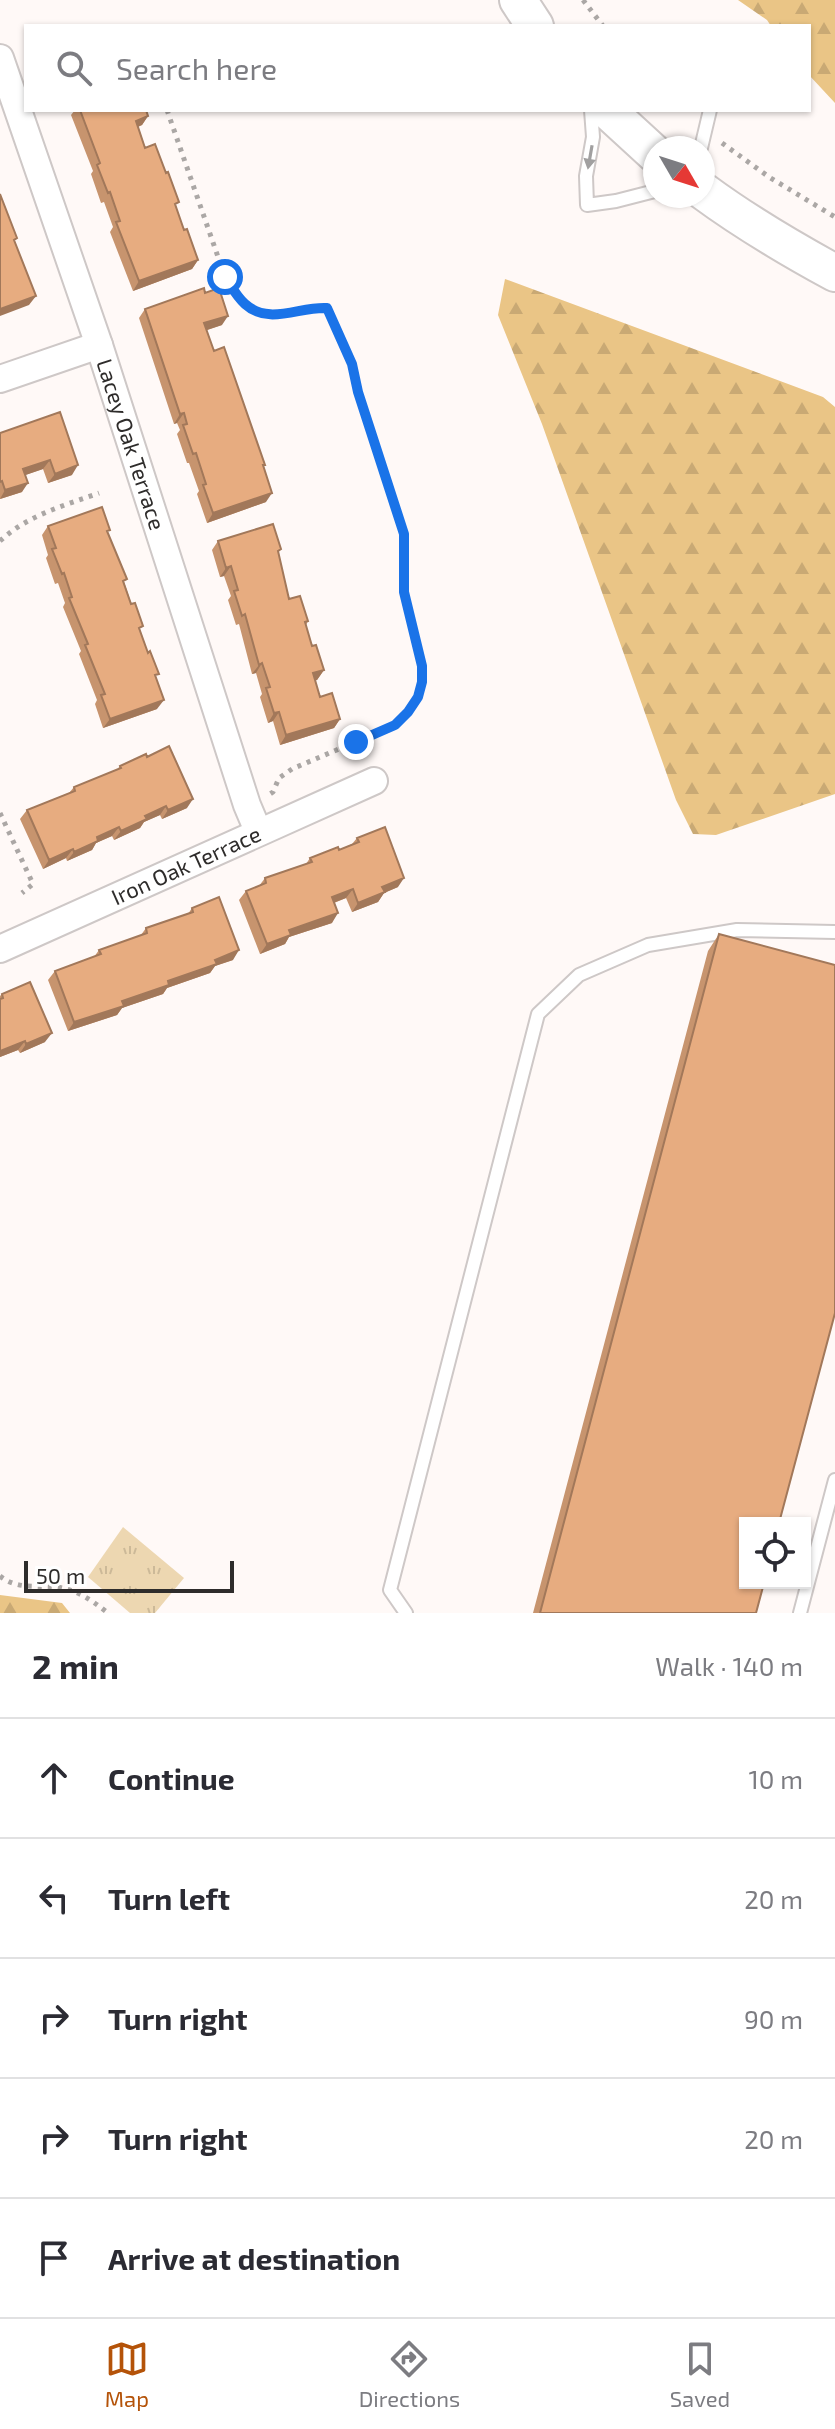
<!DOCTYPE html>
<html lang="en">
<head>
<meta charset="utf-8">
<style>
	:root { --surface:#fff; --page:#f2f2f3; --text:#2b2b33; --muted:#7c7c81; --line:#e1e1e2; --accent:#b45309 }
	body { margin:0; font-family:"Exo 2",sans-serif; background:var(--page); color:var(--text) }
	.controls { position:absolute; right:24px; bottom:24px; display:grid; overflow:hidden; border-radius:0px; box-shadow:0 2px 6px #0004 }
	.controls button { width:72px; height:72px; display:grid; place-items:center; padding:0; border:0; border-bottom:2px solid var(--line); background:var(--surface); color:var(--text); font:40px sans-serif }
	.compass { position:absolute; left:643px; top:136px; width:72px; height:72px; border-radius:50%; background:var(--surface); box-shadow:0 2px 6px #0004; rotate:129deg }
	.scale { position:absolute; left:24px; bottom:20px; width:210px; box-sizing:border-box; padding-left:8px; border:4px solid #2e2c2b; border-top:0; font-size:22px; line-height:28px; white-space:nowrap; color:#2e2c2b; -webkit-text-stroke:6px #fff; paint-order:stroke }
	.stop { position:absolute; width:24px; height:24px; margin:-18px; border:6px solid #1a73e8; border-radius:50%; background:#fff }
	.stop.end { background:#1a73e8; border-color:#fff; box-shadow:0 2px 8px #0008 }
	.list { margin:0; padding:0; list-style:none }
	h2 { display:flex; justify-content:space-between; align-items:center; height:104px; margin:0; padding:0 32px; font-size:34px }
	h2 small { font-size:26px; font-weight:400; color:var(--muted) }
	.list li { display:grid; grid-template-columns:52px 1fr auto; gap:24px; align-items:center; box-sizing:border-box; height:120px; padding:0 32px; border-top:2px solid var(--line) }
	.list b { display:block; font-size:30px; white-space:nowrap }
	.list em { font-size:26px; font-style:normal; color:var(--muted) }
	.icon { flex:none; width:44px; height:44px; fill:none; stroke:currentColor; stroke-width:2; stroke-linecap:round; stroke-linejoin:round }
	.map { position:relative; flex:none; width:835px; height:1613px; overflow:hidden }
	.search { position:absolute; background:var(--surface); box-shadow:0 2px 6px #0004; left:24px; right:24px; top:24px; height:88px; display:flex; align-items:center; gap:20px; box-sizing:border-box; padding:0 28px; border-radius:0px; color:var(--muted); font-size:30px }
	.sheet { height:704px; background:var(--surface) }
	nav { display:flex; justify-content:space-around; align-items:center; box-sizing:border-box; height:112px; border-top:2px solid var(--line); background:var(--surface); font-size:22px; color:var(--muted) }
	nav a { display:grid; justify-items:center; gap:4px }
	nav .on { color:var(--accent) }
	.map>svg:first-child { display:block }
	.forest { fill:url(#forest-firs) }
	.park { fill:url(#park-tufts) }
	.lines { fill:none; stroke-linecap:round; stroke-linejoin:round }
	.lane-casing { stroke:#cec8c7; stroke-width:16 }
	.street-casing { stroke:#cec8c7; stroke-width:30 }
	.secondary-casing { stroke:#cec8c7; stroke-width:40 }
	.path { stroke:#aba7a5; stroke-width:5; stroke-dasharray:4 6; stroke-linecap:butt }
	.lane { stroke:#fff; stroke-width:12 }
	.street { stroke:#fff; stroke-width:26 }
	.secondary { stroke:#fff; stroke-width:36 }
	.wall { fill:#c7946e }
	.shaded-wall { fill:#a2785a }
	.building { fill:#e7ac80; stroke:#a2785a; stroke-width:2 }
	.oneway { fill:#a1a0a0 }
	.route { stroke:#1a73e8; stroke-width:10 }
	.labels { text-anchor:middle; stroke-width:6; stroke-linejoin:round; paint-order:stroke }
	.street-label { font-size:22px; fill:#2e2c2b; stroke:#fff }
</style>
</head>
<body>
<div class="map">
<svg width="835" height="1613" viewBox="0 0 835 1613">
	<defs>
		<pattern id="forest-firs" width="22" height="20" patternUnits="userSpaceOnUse" patternTransform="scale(2)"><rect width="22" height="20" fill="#eac586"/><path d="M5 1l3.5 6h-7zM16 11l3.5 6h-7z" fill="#c9a974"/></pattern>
		<pattern id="park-tufts" width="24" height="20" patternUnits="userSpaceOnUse" patternTransform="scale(2)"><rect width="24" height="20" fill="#edd7b1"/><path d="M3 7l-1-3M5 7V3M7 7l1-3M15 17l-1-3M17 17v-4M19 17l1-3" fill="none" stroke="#ccb998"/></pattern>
	</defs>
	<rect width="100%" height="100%" fill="#fff9f7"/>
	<path class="forest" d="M 738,0 L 835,0 L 835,103 L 809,75 L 809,26 L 771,26 L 767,20 Z
		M 505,279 L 823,397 L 835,407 L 835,794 L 716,835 L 693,834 L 676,800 L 542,424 L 498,315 Z
		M 0,1595 L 62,1603 L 70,1613 L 0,1613 Z"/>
	<path class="park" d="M 123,1527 L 184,1578 L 155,1613 L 130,1613 L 88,1577 Z"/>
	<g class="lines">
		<defs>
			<path id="lane" d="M 591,110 L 593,137 L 586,176 L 587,205 L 616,201 L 655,191
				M 701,148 L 710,110
				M 406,1613 L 390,1590 L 538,1014 L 579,975 L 648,945 L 737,930 L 835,932
				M 800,1613 L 835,1480"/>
			<g id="street">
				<path id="s1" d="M 0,58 L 99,345 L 247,805 L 258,831"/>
				<path d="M 0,379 L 99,345"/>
				<path id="s2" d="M 0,949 L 374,781"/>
			</g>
			<path id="secondary" d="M 518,0 L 535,26
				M 607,110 L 655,154
				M 703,191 C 745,222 789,248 835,273"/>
		</defs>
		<use href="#lane" class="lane-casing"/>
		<use href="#street" class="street-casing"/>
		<use href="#secondary" class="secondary-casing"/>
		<path class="path" d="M 583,0 L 603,26
			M 167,110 L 225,277 L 245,305 L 259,313 L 276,316 L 314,307 L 327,308 L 352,364 L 358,392 L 404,534 L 404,592 L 422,666 L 422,682 L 418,697 L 408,712 L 395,725 L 292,769 L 279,778 L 273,792 L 270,794
			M 722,143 L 769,177 L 835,217
			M 0,541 C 28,515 63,506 99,493
			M 0,813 L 33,884 L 22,893
			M 0,1576 C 17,1590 37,1585 56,1587 C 78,1590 91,1600 108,1613"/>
		<use href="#lane" class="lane"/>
		<use href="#street" class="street"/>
		<use href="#secondary" class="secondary"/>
	</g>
	<path class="wall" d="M 75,110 L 146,110 L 148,116 L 142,125 L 138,127 L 145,148 L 176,207 L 184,230 L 198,260 L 192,269 L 133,291 L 110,232 L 113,227 L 104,202 L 101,203 L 91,174 L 93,171 L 71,115 Z
		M 205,293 L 222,325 L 207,330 L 214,351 L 263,467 L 266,502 L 207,523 L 197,494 L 199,491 L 189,463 L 187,463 L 177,434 L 180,430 L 177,423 L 174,424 L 139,318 L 145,309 Z
		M 60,412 L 72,475 L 48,483 L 43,469 L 25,475 L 22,492 L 0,499 L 0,433 Z
		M 48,526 L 108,534 L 156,677 L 157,709 L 103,728 L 95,704 L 97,700 L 79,654 L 81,651 L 63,607 L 65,603 L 58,583 L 55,584 L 46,558 L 48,555 L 42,535 Z
		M 218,541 L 281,549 L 278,553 L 289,599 L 308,621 L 306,625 L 312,646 L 324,670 L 317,680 L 315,680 L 320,697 L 340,719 L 334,728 L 280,745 L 273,721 L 268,723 L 260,697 L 262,694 L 256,673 L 252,674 L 239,624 L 236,625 L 228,600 L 231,596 L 224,576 L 220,577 L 212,550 Z
		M 120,766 L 187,808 L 162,819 L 160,815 L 144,822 L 140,828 L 114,840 L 112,836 L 96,843 L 92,850 L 67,861 L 66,858 L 43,869 L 20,819 L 27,810 L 69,793 L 74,787 L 117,770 Z
		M 357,838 L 398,887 L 384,893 L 378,902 L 352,912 L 346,898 L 334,903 L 332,923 L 289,937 L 285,944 L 260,954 L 239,900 L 246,891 L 259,886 L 265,878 L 306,864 L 310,858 L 339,850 L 352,844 Z
		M 192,908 L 233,960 L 215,966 L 210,973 L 167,988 L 163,994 L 122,1008 L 117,1015 L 68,1031 L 48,980 L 55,971 L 94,957 L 99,950 L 141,935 L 146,928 L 188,914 Z
		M 719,934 L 756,1613 L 533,1613 L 708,951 Z
		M 2,994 L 45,1042 L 20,1053 L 18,1050 L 0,1057 L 0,996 Z"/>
	<path class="shaded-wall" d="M 148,116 L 142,125 L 129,130 L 136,121 Z
		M 198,260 L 192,269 L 133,291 L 139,281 Z
		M 36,296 L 29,305 L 0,316 L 0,309 Z
		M 228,316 L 222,325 L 198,333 L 204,323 Z
		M 184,413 L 177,423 L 174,424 L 180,414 Z
		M 50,460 L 43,469 L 17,478 L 23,469 Z
		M 78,465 L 72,475 L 48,483 L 55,474 Z
		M 28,483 L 22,492 L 0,499 L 5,490 Z
		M 272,493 L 266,502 L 207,523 L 213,513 Z
		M 231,566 L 224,576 L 220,577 L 226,568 Z
		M 262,663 L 256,673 L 252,674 L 259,665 Z
		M 324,670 L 317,680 L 306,683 L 313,673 Z
		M 164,700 L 157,709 L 103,728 L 110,719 Z
		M 279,712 L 273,721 L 268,723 L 274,713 Z
		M 340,719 L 334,728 L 280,745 L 286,735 Z
		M 193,799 L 187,808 L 162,819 L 168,810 Z
		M 166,806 L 160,815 L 144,822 L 140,828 L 114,840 L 121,831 L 145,816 Z
		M 119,827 L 112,836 L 96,843 L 92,850 L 67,861 L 74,852 L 97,837 Z
		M 73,849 L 66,858 L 43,869 L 49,860 Z
		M 404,878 L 398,887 L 384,893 L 378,902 L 352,912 L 358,903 L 382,887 Z
		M 353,889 L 346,898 L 325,906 L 332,897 Z
		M 338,913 L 332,923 L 289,937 L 285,944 L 260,954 L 267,944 L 289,930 Z
		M 239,950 L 233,960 L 215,966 L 210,973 L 167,988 L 163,994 L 122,1008 L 117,1015 L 68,1031 L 74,1022 L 215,960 Z
		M 52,1033 L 45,1042 L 20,1053 L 26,1044 Z
		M 25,1041 L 18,1050 L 0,1057 L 0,1051 Z"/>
	<path class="building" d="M 80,110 L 146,110 L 148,116 L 136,121 L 145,148 L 155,144 L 166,173 L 168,172 L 179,202 L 175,204 L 184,230 L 187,229 L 198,260 L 139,281 L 116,222 L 120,221 L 110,192 L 108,193 L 97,165 L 100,163 Z
		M 0,194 L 17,238 L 14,240 L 36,296 L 0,309 Z
		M 204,288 L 205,293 L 219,288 L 228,316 L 204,323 L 214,351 L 224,347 L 265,465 L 263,465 L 272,493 L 213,513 L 203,485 L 206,484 L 196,453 L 193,454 L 183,425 L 187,424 L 184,413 L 180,414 L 145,309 Z
		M 60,412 L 78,465 L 55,474 L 50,460 L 23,469 L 28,483 L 5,490 L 2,481 L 0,482 L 0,433 Z
		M 102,507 L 110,530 L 107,531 L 127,579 L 123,581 L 131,604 L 135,603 L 143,626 L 139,628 L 148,653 L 150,651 L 159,674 L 155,675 L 164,700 L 110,719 L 101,695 L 105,694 L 85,645 L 88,644 L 69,598 L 72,597 L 64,573 L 62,574 L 52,549 L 56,548 L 48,526 Z
		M 273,524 L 281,549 L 278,551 L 289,599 L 300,596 L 308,621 L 305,622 L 312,646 L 316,645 L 324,670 L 313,673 L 320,697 L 332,693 L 340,719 L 286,735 L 279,712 L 274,713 L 266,688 L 270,687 L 262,663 L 259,665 L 245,614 L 242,616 L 234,591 L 238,590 L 231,566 L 226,568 L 218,541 Z
		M 169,746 L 193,799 L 168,810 L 166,806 L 145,816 L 147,819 L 121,831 L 119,827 L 97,837 L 98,841 L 74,852 L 73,849 L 49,860 L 27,810 L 75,791 L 74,787 L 121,768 L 120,766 L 146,754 L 147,757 Z
		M 385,827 L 404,878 L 382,887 L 385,892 L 358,903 L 353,889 L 332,897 L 338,913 L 289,930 L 291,935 L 267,944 L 246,891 L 266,883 L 265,878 L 312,862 L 310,858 L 338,847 L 339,850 L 359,842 L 357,838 Z
		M 219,897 L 239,950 L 215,960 L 217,964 L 168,981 L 169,985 L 122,1001 L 124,1006 L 74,1022 L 55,971 L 101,954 L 99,950 L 147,933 L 146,928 L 193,912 L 192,908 Z
		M 719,934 L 835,965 L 835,1313 L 779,1523 L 745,1523 L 745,1583 L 764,1583 L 756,1613 L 540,1613 Z
		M 30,982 L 52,1033 L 26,1044 L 25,1041 L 0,1051 L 0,999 L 3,998 L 2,994 Z"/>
	<defs><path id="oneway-solid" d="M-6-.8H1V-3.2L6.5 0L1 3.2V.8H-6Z" transform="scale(2)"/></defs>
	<use class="oneway" href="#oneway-solid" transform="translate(590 157) rotate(100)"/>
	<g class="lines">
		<path class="route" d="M 225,277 C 231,286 237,297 245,304 C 269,326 300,306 327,308 L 352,364 L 358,392 L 404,534 L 404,592 L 422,666 L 422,682 L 418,697 L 408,712 L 395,725 L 356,742"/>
	</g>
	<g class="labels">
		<g class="street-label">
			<text dy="8" stroke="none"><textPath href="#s1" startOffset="408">Lacey Oak Terrace</textPath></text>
			<text dy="8" stroke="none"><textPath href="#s2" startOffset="204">Iron Oak Terrace</textPath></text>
		</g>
	</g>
</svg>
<div class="controls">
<button><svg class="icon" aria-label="locate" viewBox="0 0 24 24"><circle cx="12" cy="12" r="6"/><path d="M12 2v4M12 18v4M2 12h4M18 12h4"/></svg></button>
</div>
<svg class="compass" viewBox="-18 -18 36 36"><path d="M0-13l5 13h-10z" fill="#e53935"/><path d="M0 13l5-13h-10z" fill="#7c7c81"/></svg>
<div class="scale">50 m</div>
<div class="stop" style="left:225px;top:277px"></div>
<div class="stop end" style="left:356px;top:742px"></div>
<div class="search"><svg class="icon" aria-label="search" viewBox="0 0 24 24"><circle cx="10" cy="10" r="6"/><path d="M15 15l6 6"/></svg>Search here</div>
</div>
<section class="sheet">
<h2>2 min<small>Walk · 140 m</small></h2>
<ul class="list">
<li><svg class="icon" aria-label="ahead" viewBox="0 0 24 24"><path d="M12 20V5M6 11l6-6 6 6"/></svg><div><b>Continue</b></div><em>10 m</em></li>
<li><svg class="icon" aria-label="left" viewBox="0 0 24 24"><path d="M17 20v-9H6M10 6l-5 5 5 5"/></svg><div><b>Turn left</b></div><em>20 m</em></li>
<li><svg class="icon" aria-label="right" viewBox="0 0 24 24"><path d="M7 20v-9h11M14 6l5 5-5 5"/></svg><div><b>Turn right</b></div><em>90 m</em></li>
<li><svg class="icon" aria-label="right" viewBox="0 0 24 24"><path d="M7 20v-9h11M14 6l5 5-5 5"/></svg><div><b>Turn right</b></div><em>20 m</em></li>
<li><svg class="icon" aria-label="arrive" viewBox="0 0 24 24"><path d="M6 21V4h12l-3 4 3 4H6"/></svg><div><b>Arrive at destination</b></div></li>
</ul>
</section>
<nav>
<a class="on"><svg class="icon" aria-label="map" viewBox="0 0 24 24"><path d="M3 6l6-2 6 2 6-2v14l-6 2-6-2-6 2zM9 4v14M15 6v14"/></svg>Map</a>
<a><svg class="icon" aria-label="directions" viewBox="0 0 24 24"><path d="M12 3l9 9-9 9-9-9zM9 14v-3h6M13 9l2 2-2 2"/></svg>Directions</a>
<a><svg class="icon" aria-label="saved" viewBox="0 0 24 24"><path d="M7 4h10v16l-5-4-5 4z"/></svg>Saved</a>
</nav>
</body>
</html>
